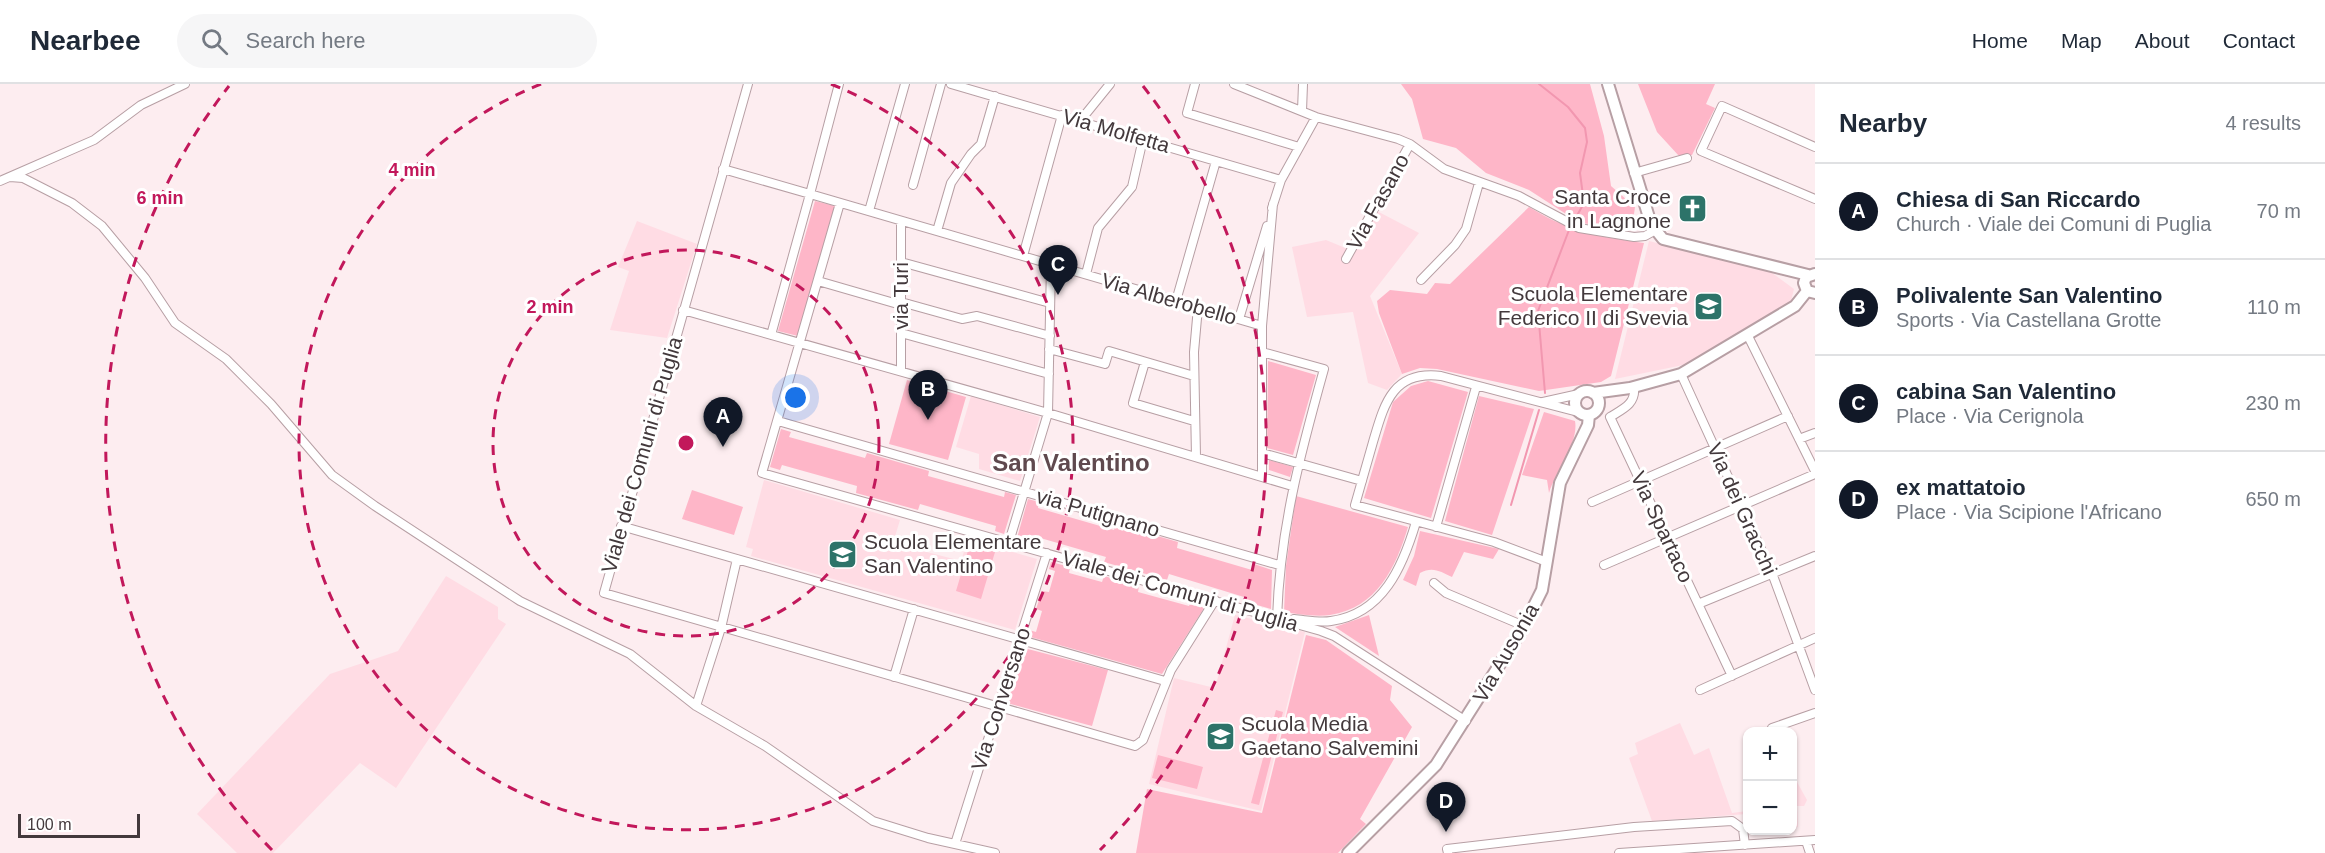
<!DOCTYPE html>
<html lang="en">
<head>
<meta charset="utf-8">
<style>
	:root { --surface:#fff; --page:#f6f6f7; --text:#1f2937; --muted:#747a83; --line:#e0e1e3; --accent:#111827 }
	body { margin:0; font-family:Helvetica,sans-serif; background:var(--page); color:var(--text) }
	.controls { position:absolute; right:18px; bottom:18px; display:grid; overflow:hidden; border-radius:12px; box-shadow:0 2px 4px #0004 }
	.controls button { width:54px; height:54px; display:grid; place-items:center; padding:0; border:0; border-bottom:2px solid var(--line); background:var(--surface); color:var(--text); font:30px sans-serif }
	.scale { position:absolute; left:18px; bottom:15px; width:122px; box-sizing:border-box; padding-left:6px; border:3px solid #43393c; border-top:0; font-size:16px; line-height:21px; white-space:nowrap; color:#43393c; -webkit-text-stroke:4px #fff; paint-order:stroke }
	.you { position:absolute; left:796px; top:314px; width:21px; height:21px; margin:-15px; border:4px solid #fff; border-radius:50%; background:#1a73e8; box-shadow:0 0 0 9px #1a73e833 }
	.badge { display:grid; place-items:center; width:39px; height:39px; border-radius:50%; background:var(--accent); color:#fff; font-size:20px; font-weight:700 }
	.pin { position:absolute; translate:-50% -50px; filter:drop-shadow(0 2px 3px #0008) }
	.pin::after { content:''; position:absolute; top:32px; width:21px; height:18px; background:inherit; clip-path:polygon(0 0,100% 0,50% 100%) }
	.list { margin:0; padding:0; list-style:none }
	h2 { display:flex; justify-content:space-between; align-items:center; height:78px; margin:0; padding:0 24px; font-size:26px }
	h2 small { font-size:20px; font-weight:400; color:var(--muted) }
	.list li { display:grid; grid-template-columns:39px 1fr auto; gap:18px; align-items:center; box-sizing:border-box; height:96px; padding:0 24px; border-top:2px solid var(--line) }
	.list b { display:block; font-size:22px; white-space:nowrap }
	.list p { margin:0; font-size:20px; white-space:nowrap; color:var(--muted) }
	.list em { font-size:20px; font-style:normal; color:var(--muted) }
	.icon { flex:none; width:33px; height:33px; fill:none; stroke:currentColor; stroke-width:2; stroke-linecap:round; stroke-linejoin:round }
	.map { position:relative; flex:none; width:1815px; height:769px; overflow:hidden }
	header { display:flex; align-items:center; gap:36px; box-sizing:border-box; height:84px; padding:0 30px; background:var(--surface); border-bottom:2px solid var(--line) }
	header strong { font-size:28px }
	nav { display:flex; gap:33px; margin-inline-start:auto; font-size:21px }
	.search { width:420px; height:54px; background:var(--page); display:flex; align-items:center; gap:15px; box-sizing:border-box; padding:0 21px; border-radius:33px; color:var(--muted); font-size:22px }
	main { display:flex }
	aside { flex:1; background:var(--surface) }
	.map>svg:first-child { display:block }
	.built { fill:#ffdce4 }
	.green { fill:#feb6c8 }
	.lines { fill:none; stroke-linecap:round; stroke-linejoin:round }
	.stream { stroke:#f297b0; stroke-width:2 }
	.street-casing { stroke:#b79fa4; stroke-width:10 }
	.secondary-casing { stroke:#b79fa4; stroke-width:14 }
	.street { stroke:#fff; stroke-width:8 }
	.secondary { stroke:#fff; stroke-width:10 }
	.ring { fill:none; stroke:#c2185b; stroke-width:3; stroke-dasharray:10 8 }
	.labels { text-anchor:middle; stroke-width:6; stroke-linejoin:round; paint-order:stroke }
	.street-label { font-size:21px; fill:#43393c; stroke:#fff }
	.poi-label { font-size:21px; fill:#43393c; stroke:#fff; text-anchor:end }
	.quarter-label { font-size:24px; font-weight:bold; fill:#5f494e; stroke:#fff }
	.centre { fill:#c2185b; stroke:#fff; stroke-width:3 }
	.ring-label { font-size:18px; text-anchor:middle; font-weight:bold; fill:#c2185b; stroke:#fff; stroke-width:6; stroke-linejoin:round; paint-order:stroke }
</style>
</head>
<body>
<header>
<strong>Nearbee</strong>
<div class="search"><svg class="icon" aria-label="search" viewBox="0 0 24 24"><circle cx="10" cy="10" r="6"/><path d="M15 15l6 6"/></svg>Search here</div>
<nav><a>Home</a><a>Map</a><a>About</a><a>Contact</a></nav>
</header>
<main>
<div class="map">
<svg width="1815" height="769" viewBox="0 0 1815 769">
	<rect width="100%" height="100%" fill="#fdedf0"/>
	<path class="built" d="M 1377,127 L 1419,149 L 1370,212 L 1402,290 L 1387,306 L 1368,299 L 1353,228 L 1307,233 L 1292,163 L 1326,156 L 1355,168 Z
		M 637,137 L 697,160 L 667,254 L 610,246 L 629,187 L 618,183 Z
		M 1649,157 L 1771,188 L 1794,205 L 1791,217 L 1775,229 L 1772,227 L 1769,232 L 1688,280 L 1615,295 Z
		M 971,312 L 1040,333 L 1020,397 L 979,385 L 979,370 L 956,363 Z
		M 764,396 L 900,436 L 893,459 L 961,477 L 968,455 L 1037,475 L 1015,546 L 751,472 L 753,465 L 746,463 Z
		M 446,492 L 498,523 L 498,535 L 506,540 L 396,704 L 360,679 L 273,769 L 237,769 L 197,730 L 330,590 L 398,567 Z
		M 1235,531 L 1305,548 L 1261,727 L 1149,700 L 1174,594 L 1215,604 Z
		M 1680,639 L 1694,671 L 1709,664 L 1732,729 L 1747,727 L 1747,730 L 1652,737 L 1629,674 L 1638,670 L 1635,659 Z
		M 1792,689 L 1807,716 L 1804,722 L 1797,722 L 1798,743 L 1793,744 Z"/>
	<path class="green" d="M 1401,0 L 1590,0 L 1604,52 L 1611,102 L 1635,123 L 1633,137 L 1625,144 L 1580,139 L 1529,106 L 1486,89 L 1456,64 L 1423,55 L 1412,15 Z
		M 1638,0 L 1715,0 L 1706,20 L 1715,24 L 1692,71 L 1679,72 L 1657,48 Z
		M 815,117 L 835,122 L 798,252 L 778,247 Z
		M 1529,123 C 1572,149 1595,152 1644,159 L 1611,292 L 1601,298 L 1539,307 L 1437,285 L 1420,284 L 1402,290 L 1379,229 L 1377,217 L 1390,206 L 1427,210 L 1435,199 L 1450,200 Z
		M 1268,277 L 1316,291 L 1293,371 L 1267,364 Z
		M 907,296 L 966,313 L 948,376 L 889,360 Z
		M 1428,297 L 1468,308 L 1431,434 L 1364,414 L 1393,318 L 1411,302 Z
		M 1479,312 L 1534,325 L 1492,451 L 1445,437 Z
		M 1544,328 L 1575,337 C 1579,359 1556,387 1549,409 L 1547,396 L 1522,391 Z
		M 781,345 L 791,348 L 789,353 L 865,374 L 867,369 L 929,387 L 928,392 L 1004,413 L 1005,408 L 1016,411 L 1004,450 L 995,447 L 996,442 L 920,420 L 918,426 L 856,409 L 857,402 L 782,381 L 780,386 L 770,383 Z
		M 1269,376 L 1293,383 L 1290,393 L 1269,386 Z
		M 692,406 L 743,423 L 734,451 L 682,435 Z
		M 1296,412 L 1408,443 C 1396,483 1377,524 1330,531 C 1315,533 1298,530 1284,528 L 1286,482 Z
		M 1028,415 L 1039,418 L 1038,424 L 1114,446 L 1116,440 L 1178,458 L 1177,464 L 1252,486 L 1254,480 L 1272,486 L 1271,525 L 1243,517 L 1244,513 L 1169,490 L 1167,496 L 1104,478 L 1106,473 L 1030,451 L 1027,457 L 1017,454 Z
		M 1420,447 L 1499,465 L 1493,475 L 1464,468 L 1452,493 C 1441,488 1433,482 1420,489 L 1416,502 L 1403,496 L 1414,472 Z
		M 970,460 L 995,468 L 981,515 L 956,507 Z
		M 1051,478 L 1070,483 L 1069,489 L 1102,498 L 1104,492 L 1139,502 L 1138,508 L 1189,522 L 1191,517 L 1206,521 L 1162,590 L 1027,552 L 1029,546 L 1036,548 L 1042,527 L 1036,525 L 1042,507 L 1049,508 L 1055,487 L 1049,485 Z
		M 1369,531 L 1379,572 L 1335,543 Z
		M 1306,551 L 1326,556 L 1392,602 L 1390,616 L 1412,643 L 1360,735 L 1366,740 L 1338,769 L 1136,769 L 1147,705 L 1262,729 Z
		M 1024,564 L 1108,586 L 1092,642 L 1007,619 Z
		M 1276,626 L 1283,628 L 1259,721 L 1251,719 Z
		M 1158,671 L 1203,683 L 1197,705 L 1152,694 Z"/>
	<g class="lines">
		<path class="stream" d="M 1539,0 L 1568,23 L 1585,44 L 1587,58 L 1580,89 L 1584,119 L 1569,146 L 1538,227 L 1545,309
			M 1511,421 L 1539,326"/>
		<defs>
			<path id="street" d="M 748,0 L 604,509 L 1135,662 L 1143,656 L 1171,586 L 1215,516
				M 839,0 L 810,110 L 1262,242
				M 951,0 L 1281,96
				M 1195,0 L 1187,29 L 1299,63
				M 1234,0 L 1316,33 L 1398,55 L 1410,60 L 1444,85 L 1519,112 L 1579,144 L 1634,153 L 1645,152 L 1654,147
				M 1302,27 L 1303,0
				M 1080,37 L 1110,0
				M 1815,63 L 1722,22 L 1701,67 L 1815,115
				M 723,85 L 810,110 L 771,251
				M 1634,89 L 1687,74
				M 10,93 L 23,94 L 72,119 L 102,142 L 145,194 L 175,239 L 226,275 L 271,320 L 332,391 L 375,422 L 520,517 L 630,570 L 696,622 L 765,662 L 873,737 L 928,754 L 995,769
				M 0,97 L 94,56 L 141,21 L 185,0
				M 913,101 L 941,0
				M 840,119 L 762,389 L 1321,547 L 1334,552 L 1466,637
				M 1272,124 L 1281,96 L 1316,33
				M 869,127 L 905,0
				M 937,147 L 951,99 L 971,70 L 981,60 L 995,12
				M 1023,172 L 1062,31
				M 1346,175 L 1410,60
				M 901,178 L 1050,219
				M 1086,190 L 1098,144 L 1132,103 L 1143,55
				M 1421,196 L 1455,161 L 1466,145 L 1479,99
				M 818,197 L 901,221
				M 1176,217 L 1216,77
				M 901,218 L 962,235 L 977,232 L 1050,252
				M 683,226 L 1048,329 L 1292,402
				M 1239,235 L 1267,142
				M 901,249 L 1049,290
				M 1748,252 L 1815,387
				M 1049,265 L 1105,280 L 1109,267 L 1194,292
				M 1262,268 L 1324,285 C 1300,371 1280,445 1277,534
				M 1145,278 L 1133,319 L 1194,337
				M 901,287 L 901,137
				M 1681,290 L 1772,489 L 1815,606
				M 1634,303 C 1636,320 1623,325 1610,333 L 1732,592
				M 1543,318 L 1579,310
				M 778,337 L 1279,481
				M 1799,355 L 1815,349
				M 1262,369 L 1362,397
				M 1196,373 L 1194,268 L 1198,223
				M 1262,392 L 1262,242 L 1273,120
				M 1592,418 L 1788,332
				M 621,442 L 1165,597
				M 1436,443 L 1476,303
				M 1009,458 L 1048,329 L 1051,180
				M 1547,478 L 1494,458 L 1355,421 C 1361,400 1367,379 1373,358 C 1384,321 1392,286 1441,292 L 1578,328
				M 1604,481 L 1815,390
				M 1434,499 L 1446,509 L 1524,542
				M 1698,520 L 1815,472
				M 1294,535 C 1306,536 1319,539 1331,537 C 1383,530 1403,482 1416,438
				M 894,593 L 914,525
				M 1700,606 L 1815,554
				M 696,622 L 721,544 L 737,475
				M 1772,644 L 1815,629
				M 1806,757 L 1810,769
				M 955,760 L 1047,469
				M 1448,769 L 1447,765 L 1634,743 L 1732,737 L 1743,745 L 1745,761
				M 1619,769 L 1815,756"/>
			<path id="secondary" d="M 1608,0 L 1651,140 L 1663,155 L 1808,191
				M 1815,190 L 1806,193 L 1804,199 L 1807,207 L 1815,209
				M1575 319a12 12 0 1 1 24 0a12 12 0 1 1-24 0Z
				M 1593,309 L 1630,304 L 1681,290 L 1795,222 L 1807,207
				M 1348,769 L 1436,681 L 1524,542 L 1542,506 L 1560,399 L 1588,341 L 1589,331"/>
		</defs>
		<use href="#street" class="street-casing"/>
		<use href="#secondary" class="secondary-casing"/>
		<use href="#street" class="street"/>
		<use href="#secondary" class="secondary"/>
	</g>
	<g class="ring">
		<circle cx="686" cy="359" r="193"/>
		<path d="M831 0A387 387 0 1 1 541 0"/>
		<path d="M272 766A580 580 0 0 1 229 2M1143 2A580 580 0 0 1 1100 766"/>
	</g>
	<defs>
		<symbol id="church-square" viewBox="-11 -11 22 22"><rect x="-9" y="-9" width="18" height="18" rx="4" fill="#2d7369" stroke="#fff"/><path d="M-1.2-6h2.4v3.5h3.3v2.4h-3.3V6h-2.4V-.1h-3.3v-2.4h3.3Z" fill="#fff"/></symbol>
		<symbol id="school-square" viewBox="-11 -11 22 22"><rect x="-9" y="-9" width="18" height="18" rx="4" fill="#2d7369" stroke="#fff"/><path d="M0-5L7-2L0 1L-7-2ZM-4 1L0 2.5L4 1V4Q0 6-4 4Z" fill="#fff"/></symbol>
	</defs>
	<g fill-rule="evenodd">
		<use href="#church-square" x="1676" y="108" width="33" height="33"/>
		<use href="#school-square" x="1692" y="206" width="33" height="33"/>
		<use href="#school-square" x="826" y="454" width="33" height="33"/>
		<use href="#school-square" x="1204" y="636" width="33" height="33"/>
	</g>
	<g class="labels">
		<g class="street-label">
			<text transform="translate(1116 47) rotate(16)" y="7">Via Molfetta</text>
			<text transform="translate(1378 118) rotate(-61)" y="7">Via Fasano</text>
			<text transform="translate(901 212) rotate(-90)" y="7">via Turi</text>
			<text transform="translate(1169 215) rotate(16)" y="7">Via Alberobello</text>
			<text transform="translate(642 371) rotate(-74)" y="7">Viale dei Comuni di Puglia</text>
			<text transform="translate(1742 425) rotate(66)" y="7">Via dei Gracchi</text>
			<text transform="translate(1098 429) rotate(16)" y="7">via Putignano</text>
			<text transform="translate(1662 443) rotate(65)" y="7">Via Spartaco</text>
			<text transform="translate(1180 507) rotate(16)" y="7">Viale dei Comuni di Puglia</text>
			<text transform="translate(1506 569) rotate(-60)" y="7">Via Ausonia</text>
			<text transform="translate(1001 615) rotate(-72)" y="7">Via Conversano</text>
		</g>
		<g class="poi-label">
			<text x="1671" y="120">Santa Croce<tspan x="1671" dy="24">in Lagnone</tspan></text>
			<text x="1688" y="217">Scuola Elementare<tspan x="1688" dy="24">Federico II di Svevia</tspan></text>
			<text x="864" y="465" text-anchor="start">Scuola Elementare<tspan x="864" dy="24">San Valentino</tspan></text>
			<text x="1241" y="647" text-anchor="start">Scuola Media<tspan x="1241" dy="24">Gaetano Salvemini</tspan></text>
		</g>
		<g class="quarter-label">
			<text x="1071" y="387">San Valentino</text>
		</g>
	</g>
	<circle cx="686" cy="359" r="9" class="centre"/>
	<g class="ring-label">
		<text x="412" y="92">4 min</text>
		<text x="160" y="120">6 min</text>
		<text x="550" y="229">2 min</text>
	</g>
</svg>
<div class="controls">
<button>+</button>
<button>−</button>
</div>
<div class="scale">100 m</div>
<div class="you"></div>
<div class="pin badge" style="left:723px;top:363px">A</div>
<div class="pin badge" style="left:928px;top:336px">B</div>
<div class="pin badge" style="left:1058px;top:211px">C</div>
<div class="pin badge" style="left:1446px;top:748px">D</div>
</div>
<aside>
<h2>Nearby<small>4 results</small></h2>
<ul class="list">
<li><span class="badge">A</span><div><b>Chiesa di San Riccardo</b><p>Church · Viale dei Comuni di Puglia</p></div><em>70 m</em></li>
<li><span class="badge">B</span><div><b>Polivalente San Valentino</b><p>Sports · Via Castellana Grotte</p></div><em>110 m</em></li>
<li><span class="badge">C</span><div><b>cabina San Valentino</b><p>Place · Via Cerignola</p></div><em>230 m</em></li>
<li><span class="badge">D</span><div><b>ex mattatoio</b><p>Place · Via Scipione l'Africano</p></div><em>650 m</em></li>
</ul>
</aside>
</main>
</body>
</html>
